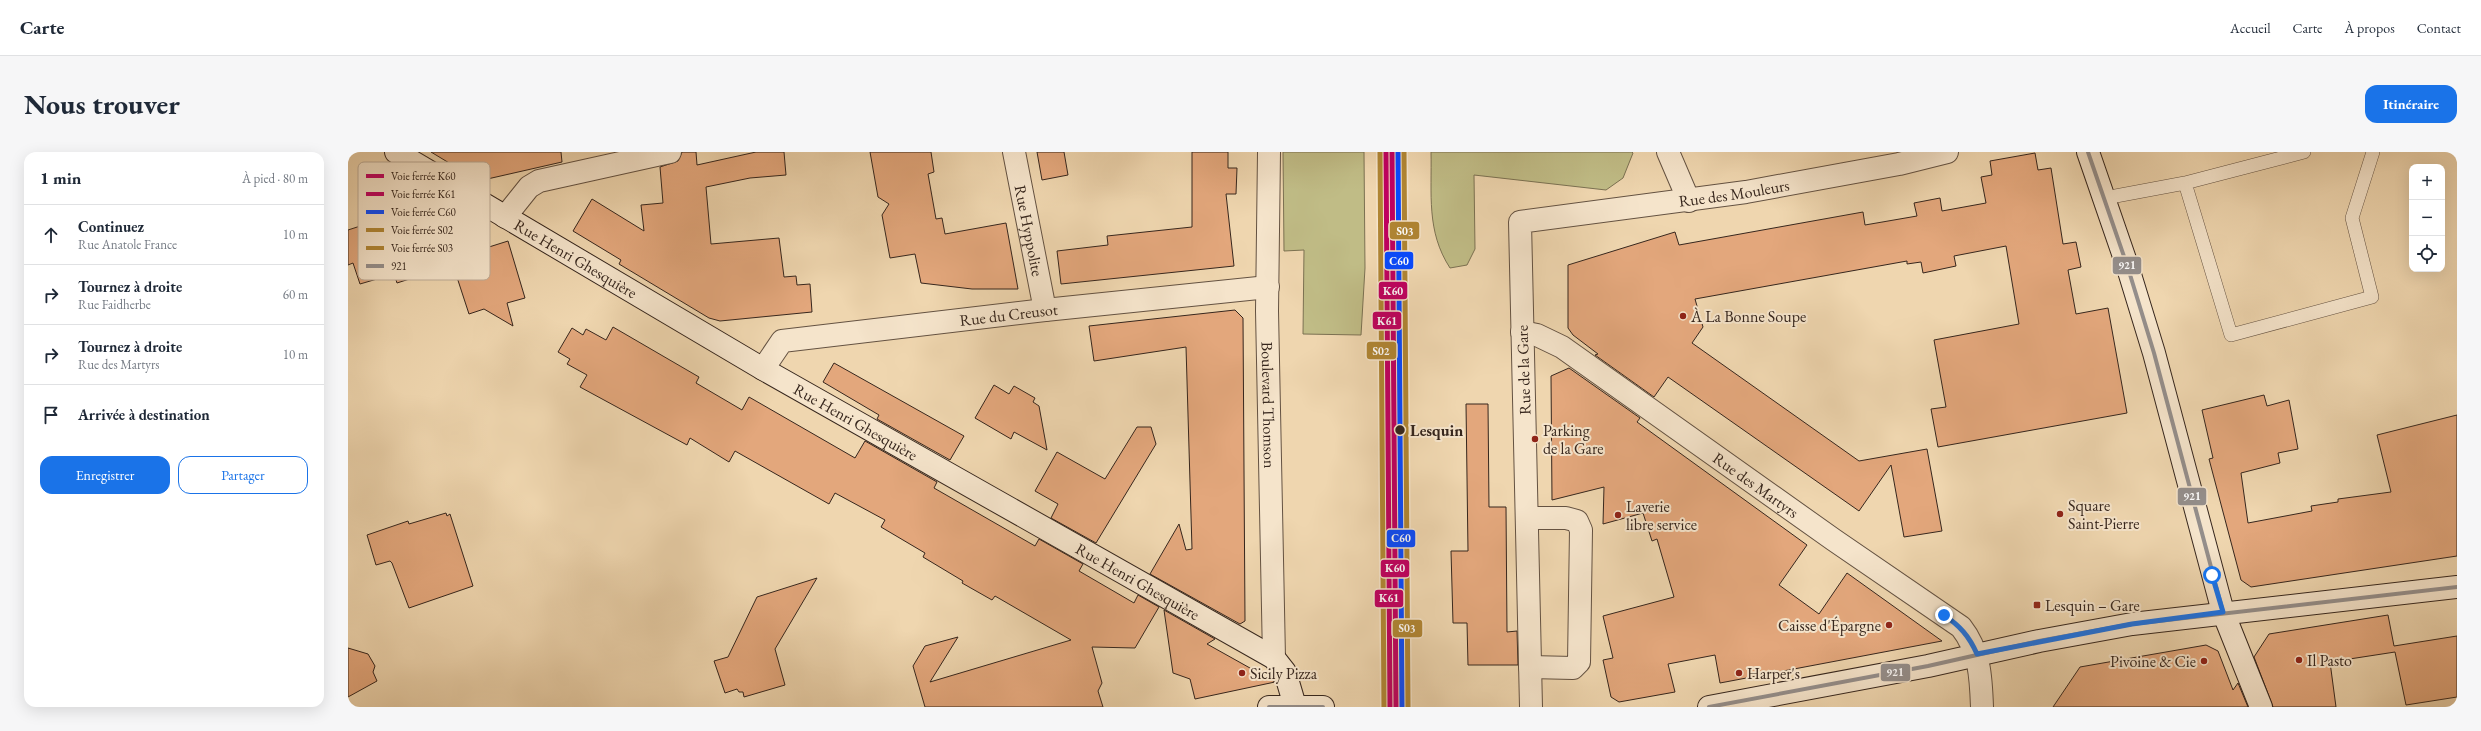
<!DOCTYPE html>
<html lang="fr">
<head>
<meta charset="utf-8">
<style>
	:root { --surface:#fff; --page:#f6f6f7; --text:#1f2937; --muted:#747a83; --line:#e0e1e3; --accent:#1a73e8 }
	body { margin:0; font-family:"EB Garamond",serif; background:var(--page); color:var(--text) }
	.controls { position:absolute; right:12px; top:12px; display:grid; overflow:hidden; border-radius:8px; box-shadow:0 4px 16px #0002 }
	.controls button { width:36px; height:36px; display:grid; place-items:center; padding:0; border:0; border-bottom:1px solid var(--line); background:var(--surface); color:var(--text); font:20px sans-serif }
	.stop { position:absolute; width:12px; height:12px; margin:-9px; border:3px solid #1a73e8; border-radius:50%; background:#fff }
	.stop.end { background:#1a73e8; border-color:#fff; box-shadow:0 1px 4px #0008 }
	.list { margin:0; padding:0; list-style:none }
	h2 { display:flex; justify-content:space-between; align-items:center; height:52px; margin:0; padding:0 16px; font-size:17px }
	h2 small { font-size:13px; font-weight:400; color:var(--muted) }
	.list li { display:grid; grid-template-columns:26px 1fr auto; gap:12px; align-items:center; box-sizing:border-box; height:60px; padding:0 16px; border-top:1px solid var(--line) }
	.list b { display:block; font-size:15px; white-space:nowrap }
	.list p { margin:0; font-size:13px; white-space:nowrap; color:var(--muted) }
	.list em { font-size:13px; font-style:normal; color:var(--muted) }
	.actions { display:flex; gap:8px; padding:12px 16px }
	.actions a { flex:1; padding:9px 0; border:1px solid var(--accent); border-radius:12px; text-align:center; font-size:14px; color:var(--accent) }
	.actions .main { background:var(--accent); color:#fff }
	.icon { flex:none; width:22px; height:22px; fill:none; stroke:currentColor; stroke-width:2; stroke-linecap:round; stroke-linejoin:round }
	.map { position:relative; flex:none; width:2109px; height:555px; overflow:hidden; border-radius:12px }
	header { display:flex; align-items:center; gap:24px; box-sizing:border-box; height:56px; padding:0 20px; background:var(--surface); border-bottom:1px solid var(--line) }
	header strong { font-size:19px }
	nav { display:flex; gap:22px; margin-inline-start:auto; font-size:14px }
	.intro { display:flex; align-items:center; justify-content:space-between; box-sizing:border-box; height:96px; padding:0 24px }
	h1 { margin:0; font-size:28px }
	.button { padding:10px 18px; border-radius:12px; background:var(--accent); color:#fff; font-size:14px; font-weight:700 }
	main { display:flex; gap:24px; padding:0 24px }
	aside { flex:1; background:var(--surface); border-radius:12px; box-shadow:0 4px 16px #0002 }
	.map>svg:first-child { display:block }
	.green { fill:#c0bc86; stroke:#7b7152 }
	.building { fill:#e3a77c; stroke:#36261d }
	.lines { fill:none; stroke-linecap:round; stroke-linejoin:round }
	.lane-casing { stroke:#645242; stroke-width:14 }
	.street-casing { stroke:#645242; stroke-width:24 }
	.secondary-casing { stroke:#36261d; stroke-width:24 }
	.lane { stroke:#f5e4cb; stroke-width:13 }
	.street { stroke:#f5e4cb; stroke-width:22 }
	.secondary { stroke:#f5e4cb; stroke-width:22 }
	.bus-1-casing { stroke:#f5e4cb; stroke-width:7 }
	.bus-1 { stroke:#948e8b; stroke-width:4 }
	.rail-1-casing { stroke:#f5e4cb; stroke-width:8 }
	.rail-2-casing { stroke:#f5e4cb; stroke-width:8 }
	.rail-3-casing { stroke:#f5e4cb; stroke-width:8 }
	.rail-4-casing { stroke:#f5e4cb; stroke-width:8 }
	.rail-5-casing { stroke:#f5e4cb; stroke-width:8 }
	.rail-1 { stroke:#bf005f; stroke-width:5 }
	.rail-2 { stroke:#bf005f; stroke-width:5 }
	.rail-3 { stroke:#0749ff; stroke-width:5 }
	.rail-4 { stroke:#b08533; stroke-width:5 }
	.rail-5 { stroke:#b08533; stroke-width:5 }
	.route { stroke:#1a73e8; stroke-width:5 }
	.poi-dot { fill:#8f2418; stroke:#f5e4cb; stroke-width:1.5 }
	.stop-dot { fill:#36261d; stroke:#f5e4cb; stroke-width:1.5 }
	.labels { text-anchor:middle; stroke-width:4; stroke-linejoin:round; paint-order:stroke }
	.street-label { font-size:16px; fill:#36261d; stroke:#f5e4cb }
	.poi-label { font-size:16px; fill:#36261d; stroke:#f5e4cb; text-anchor:start }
	.stop-label { font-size:16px; font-weight:bold; fill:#36261d; stroke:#f5e4cb; text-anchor:start }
	.key { fill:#f5e4cb; stroke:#bcab97; stroke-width:1 }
	.key-label { font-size:11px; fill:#36261d }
	.line-badge { stroke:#f5e4cb; stroke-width:1.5 }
	.badge-label { font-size:11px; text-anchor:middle; font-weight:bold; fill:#fff }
</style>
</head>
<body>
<header>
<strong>Carte</strong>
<nav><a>Accueil</a><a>Carte</a><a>À propos</a><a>Contact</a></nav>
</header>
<div class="intro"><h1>Nous trouver</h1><a class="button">Itinéraire</a></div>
<main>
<aside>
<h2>1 min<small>À pied · 80 m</small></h2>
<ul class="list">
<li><svg class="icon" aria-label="ahead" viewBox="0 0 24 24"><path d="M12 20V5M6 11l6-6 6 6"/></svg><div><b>Continuez</b><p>Rue Anatole France</p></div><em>10 m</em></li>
<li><svg class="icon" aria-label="right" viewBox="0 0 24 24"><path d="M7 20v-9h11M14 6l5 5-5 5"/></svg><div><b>Tournez à droite</b><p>Rue Faidherbe</p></div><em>60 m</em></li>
<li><svg class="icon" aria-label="right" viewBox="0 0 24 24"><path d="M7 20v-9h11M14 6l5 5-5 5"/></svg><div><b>Tournez à droite</b><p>Rue des Martyrs</p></div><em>10 m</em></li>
<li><svg class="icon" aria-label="arrive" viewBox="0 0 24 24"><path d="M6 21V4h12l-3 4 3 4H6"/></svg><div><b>Arrivée à destination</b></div></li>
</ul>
<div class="actions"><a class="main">Enregistrer</a><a>Partager</a></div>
</aside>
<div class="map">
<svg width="2109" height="555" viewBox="0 0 2109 555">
	<rect width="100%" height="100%" fill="#efd6af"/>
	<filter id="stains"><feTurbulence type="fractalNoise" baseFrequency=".005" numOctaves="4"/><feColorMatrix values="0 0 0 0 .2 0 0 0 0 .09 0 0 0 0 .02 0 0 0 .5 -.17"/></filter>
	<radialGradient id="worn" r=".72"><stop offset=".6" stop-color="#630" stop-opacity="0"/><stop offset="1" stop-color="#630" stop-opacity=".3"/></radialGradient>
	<path class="green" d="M 935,0 L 1016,0 L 1017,116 L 1013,183 L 955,182 L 956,98 L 936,99 Z
		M 1083,0 L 1284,0 L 1285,1 L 1275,26 L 1258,38 L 1126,23 L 1127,97 L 1119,113 L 1102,116 C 1078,79 1084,42 1083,0 Z"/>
	<path class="building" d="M 83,0 L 213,0 L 214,10 L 135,28 L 126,26 Z
		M 334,0 L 348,0 L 349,13 L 408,0 L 436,0 L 438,23 L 402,26 L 358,35 L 363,92 L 431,86 L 436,125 L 448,124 L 449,133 L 462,132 L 464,160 L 372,169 L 361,166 L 271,112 L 273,108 L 225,79 L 244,47 L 296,79 L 293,53 L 315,51 L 312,15 L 330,9 Z
		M 522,0 L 583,0 L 586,20 L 580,22 L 588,67 L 594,66 L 597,82 L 658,71 L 670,137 L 624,137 L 573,131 L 567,102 L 542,106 L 534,63 L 541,52 L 530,45 Z
		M 689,0 L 716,0 L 720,23 L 694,28 Z
		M 844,0 L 880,0 L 880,16 L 889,16 L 888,42 L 878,42 L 886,114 L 713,132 L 709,99 L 760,93 L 759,84 L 844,75 Z
		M 1687,1 L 1690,18 L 1703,16 L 1715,92 L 1728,90 L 1733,115 L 1720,118 L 1728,162 L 1760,156 L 1779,261 L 1590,295 L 1583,257 L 1598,255 L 1586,188 L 1671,172 L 1658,94 L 1606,104 L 1608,114 L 1575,121 L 1573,110 L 1559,112 L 1559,109 L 1347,147 L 1355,175 L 1344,191 L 1511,309 L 1579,297 L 1594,379 L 1556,385 L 1543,313 L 1511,359 L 1320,225 L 1306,245 L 1247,203 L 1250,202 L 1225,183 L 1220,176 L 1220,113 L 1327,80 L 1331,93 L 1515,60 L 1517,73 L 1569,64 L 1566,51 L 1592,46 L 1594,59 L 1638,51 L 1633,25 L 1644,23 L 1642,9 Z
		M 37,66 L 41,78 L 74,68 L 78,78 L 92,74 L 105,113 L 49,131 L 46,122 L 12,132 L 5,111 L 0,113 L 0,78 Z
		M 160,89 L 177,146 L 159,151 L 165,174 L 136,157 L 121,162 L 103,107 Z
		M 887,158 L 895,166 L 897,469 L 892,472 L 802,422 L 831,372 L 838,398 L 844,397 L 838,195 L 746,209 L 741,174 Z
		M 265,175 L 351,225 L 348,231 L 394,258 L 401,245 L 507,306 L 517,289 L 589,330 L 586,336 L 687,394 L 691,387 L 735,412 L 731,419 L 786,451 L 790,443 L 811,455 L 787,496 L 744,495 L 754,531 L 750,539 L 755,555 L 577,555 L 565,514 L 577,494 L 610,485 L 582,530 L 723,488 L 647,444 L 644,448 L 614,431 L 615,429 L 575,405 L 577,401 L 533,375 L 537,368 L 487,341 L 481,352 L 387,299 L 381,310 L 342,286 L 339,293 L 232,235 L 239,223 L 219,212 L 222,207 L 210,200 L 224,176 L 235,183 L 238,177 L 258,188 Z
		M 486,211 L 616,284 L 602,308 L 529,267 L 531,263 L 475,230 Z
		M 1221,216 L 1292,266 L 1289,270 L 1459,393 L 1431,433 L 1471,462 L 1499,421 L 1594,489 L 1372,531 L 1367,503 L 1320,512 L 1327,540 L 1271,550 L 1263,545 L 1255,508 L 1265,506 L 1255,464 L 1326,445 L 1309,387 L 1304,389 L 1295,361 L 1255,372 L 1256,335 L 1204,348 L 1203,224 Z
		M 646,233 L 661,242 L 666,234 L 687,246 L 685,250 L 691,254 L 699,298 L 666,280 L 663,287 L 627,266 Z
		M 1916,243 L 1919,254 L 1941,248 L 1950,297 L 1930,301 L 1932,311 L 1893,321 L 1900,371 L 1964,359 L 1963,354 L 1990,350 L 1990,347 L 2043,340 L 2029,283 L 2109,263 L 2109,404 L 1903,435 L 1893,428 L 1861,307 L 1865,306 L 1854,258 Z
		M 1118,252 L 1140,252 L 1141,355 L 1158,355 L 1159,480 L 1169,479 L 1170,513 L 1120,513 L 1119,471 L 1105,471 L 1103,399 L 1120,399 Z
		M 789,275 L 803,275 L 808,292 L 748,391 L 703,366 L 710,352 L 687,339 L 709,300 L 757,327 Z
		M 98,361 L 99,364 L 102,362 L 125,434 L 61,456 L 44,411 L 42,409 L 28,413 L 19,383 L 60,369 L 61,372 Z
		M 469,426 L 427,497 L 437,533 L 396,545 L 395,540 L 391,540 L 389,537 L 377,541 L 366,509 L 380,505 L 409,445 Z
		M 816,458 L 867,487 L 859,492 L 927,530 L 847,547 L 842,527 L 825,521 Z
		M 2040,463 L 2046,494 L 2109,484 L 2109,545 L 2058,553 L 2047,500 L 1982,510 L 1988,555 L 1925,555 L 1906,505 L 1921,482 Z
		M 1858,493 L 1870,499 L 1885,538 L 1890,531 L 1900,555 L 1705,555 L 1732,515 Z
		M 0,496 L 20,502 L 27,514 L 25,520 L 29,529 L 0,545 Z"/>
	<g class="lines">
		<defs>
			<path id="lane" d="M 1837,31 L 1883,183 L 2024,145 L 2004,66 L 2025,0
				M 1757,46 L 1837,31 L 1956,0"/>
			<g id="street">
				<path id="s1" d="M 666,0 L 697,158"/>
				<path id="s2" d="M 921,0 L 919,159 L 926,506"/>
				<path d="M 1320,0 L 1341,49"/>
				<path d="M 157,65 L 181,35 L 191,29 L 322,0"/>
				<path id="s3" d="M 1174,180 L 1189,183 L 1214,195 L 1486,388 L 1613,475 C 1632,499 1633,526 1634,555"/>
				<path id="s4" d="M 415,217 L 434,189 L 697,158 L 920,135"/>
				<path d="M 1179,366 L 1218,366 L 1229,369 L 1233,378 L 1231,510 L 1225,516 L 1182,515"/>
				<path id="s5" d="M 1183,555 L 1172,70 L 1398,40 L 1551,12 L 1599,0"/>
			</g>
			<g id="secondary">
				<path id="s6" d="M 48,0 L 415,217 L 926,506 L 937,520 L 947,554"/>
				<path d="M 1740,0 L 1780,116 L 1806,201 L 1875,460 L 1913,555"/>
				<path d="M 921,555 L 975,555"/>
				<path d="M 1361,555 L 1580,514 L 1691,489 L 1784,472 L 2109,435"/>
			</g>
		</defs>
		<use href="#lane" class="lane-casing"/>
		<use href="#street" class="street-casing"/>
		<use href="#secondary" class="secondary-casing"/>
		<use href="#lane" class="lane"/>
		<use href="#street" class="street"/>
		<use href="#secondary" class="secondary"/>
		<defs>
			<path id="bus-1" d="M 1740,0 L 1780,116 L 1806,201 L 1875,460
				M 921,555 L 975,555
				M 1361,555 L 1580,514 L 1691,489 L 1784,472 L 2109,435"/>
		</defs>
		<use href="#bus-1" class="bus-1-casing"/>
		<use href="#bus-1" class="bus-1"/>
		<defs>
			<path id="rail-1" d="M 1044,0 L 1048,555"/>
			<path id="rail-2" d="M 1038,0 L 1042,555"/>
			<path id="rail-3" d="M 1050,0 L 1054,555"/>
			<path id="rail-4" d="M 1032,0 L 1036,555"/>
			<path id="rail-5" d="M 1056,0 L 1060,555"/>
		</defs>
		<use href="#rail-1" class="rail-1-casing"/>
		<use href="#rail-2" class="rail-2-casing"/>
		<use href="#rail-3" class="rail-3-casing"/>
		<use href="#rail-4" class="rail-4-casing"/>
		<use href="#rail-5" class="rail-5-casing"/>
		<use href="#rail-1" class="rail-1"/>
		<use href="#rail-2" class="rail-2"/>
		<use href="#rail-3" class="rail-3"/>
		<use href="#rail-4" class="rail-4"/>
		<use href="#rail-5" class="rail-5"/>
	</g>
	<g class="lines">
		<path class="route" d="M 1596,463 C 1612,474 1621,484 1629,502 L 1784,472 L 1875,460 L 1864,423"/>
	</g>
	<g class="poi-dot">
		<circle cx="1335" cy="164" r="4"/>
		<circle cx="1187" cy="287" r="4"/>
		<circle cx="1712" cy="362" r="4"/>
		<circle cx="1270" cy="363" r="4"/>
		<rect x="1685" y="449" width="8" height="8" rx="2"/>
		<circle cx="1541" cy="473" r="4"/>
		<circle cx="1951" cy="508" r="4"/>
		<circle cx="1856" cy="509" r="4"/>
		<circle cx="894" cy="521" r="4"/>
		<circle cx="1391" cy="521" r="4"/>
	</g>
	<circle class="stop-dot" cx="1052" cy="278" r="5.5"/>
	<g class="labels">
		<g class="street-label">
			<text dy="6" stroke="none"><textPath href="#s5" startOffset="701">Rue des Mouleurs</textPath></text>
			<text dy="6" stroke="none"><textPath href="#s1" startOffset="80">Rue Hyppolite</textPath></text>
			<text dy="6" stroke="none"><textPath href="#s6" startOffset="209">Rue Henri Ghesquière</textPath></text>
			<text dy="6" stroke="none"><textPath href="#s4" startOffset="262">Rue du Creusot</textPath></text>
			<text transform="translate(1175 218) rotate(-92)" y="6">Rue de la Gare</text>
			<text dy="6" stroke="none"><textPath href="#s2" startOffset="253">Boulevard Thomson</textPath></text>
			<text dy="6" stroke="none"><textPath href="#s6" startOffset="533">Rue Henri Ghesquière</textPath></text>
			<text dy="6" stroke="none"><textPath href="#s3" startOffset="281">Rue des Martyrs</textPath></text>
			<text dy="6" stroke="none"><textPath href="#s6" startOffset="857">Rue Henri Ghesquière</textPath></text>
		</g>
		<g class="poi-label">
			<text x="1343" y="170">À La Bonne Soupe</text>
			<text x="1195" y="284">Parking<tspan x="1195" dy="18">de la Gare</tspan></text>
			<text x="1720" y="359">Square<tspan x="1720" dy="18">Saint-Pierre</tspan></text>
			<text x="1278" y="360">Laverie<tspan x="1278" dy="18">libre service</tspan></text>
			<text x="1697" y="459">Lesquin – Gare</text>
			<text x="1533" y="479" text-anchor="end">Caisse d'Épargne</text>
			<text x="1959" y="514">Il Pasto</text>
			<text x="1848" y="515" text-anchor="end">Pivoine &amp; Cie</text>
			<text x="902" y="527">Sicily Pizza</text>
			<text x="1399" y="527">Harper's</text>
		</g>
		<g class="stop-label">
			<text x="1062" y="284">Lesquin</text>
		</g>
	</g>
	<rect x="10" y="10" width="132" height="118" rx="6" class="key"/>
	<rect x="18" y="22" width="18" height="4" fill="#bf005f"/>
	<rect x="18" y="40" width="18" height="4" fill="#bf005f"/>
	<rect x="18" y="58" width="18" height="4" fill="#0749ff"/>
	<rect x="18" y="76" width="18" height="4" fill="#b08533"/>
	<rect x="18" y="94" width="18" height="4" fill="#b08533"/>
	<rect x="18" y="112" width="18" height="4" fill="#948e8b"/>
	<g class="key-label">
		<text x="43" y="28">Voie ferrée K60</text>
		<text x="43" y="46">Voie ferrée K61</text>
		<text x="43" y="64">Voie ferrée C60</text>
		<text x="43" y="82">Voie ferrée S02</text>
		<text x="43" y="100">Voie ferrée S03</text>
		<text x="43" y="118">921</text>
	</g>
	<g class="line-badge">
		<rect x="1041" y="69" width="31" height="19" rx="4" fill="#b08533"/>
		<rect x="1036" y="99" width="30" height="19" rx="4" fill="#0749ff"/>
		<rect x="1764" y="104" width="30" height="19" rx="4" fill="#948e8b"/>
		<rect x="1030" y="129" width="30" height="19" rx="4" fill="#bf005f"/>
		<rect x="1024" y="159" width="30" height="19" rx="4" fill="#bf005f"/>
		<rect x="1018" y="189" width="31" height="19" rx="4" fill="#b08533"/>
		<rect x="1829" y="335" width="30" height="19" rx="4" fill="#948e8b"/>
		<rect x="1038" y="377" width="30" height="19" rx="4" fill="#0749ff"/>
		<rect x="1032" y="407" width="30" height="19" rx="4" fill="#bf005f"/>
		<rect x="1026" y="437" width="30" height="19" rx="4" fill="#bf005f"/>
		<rect x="1044" y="467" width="31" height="19" rx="4" fill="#b08533"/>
		<rect x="1532" y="511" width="31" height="19" rx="4" fill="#948e8b"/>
	</g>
	<g class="badge-label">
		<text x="1057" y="83">S03</text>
		<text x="1051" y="113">C60</text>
		<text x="1779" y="117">921</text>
		<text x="1045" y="143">K60</text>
		<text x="1039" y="173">K61</text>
		<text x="1033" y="203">S02</text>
		<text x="1844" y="348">921</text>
		<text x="1053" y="390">C60</text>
		<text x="1047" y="420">K60</text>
		<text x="1041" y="450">K61</text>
		<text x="1059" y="480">S03</text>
		<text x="1547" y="524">921</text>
	</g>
	<rect width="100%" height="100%" filter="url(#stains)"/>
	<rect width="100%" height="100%" fill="url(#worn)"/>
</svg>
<div class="controls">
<button>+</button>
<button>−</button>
<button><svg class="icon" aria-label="locate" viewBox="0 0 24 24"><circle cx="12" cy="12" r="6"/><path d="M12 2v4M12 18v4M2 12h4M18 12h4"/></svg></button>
</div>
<div class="stop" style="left:1864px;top:423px"></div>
<div class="stop end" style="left:1596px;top:463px"></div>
</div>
</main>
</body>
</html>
